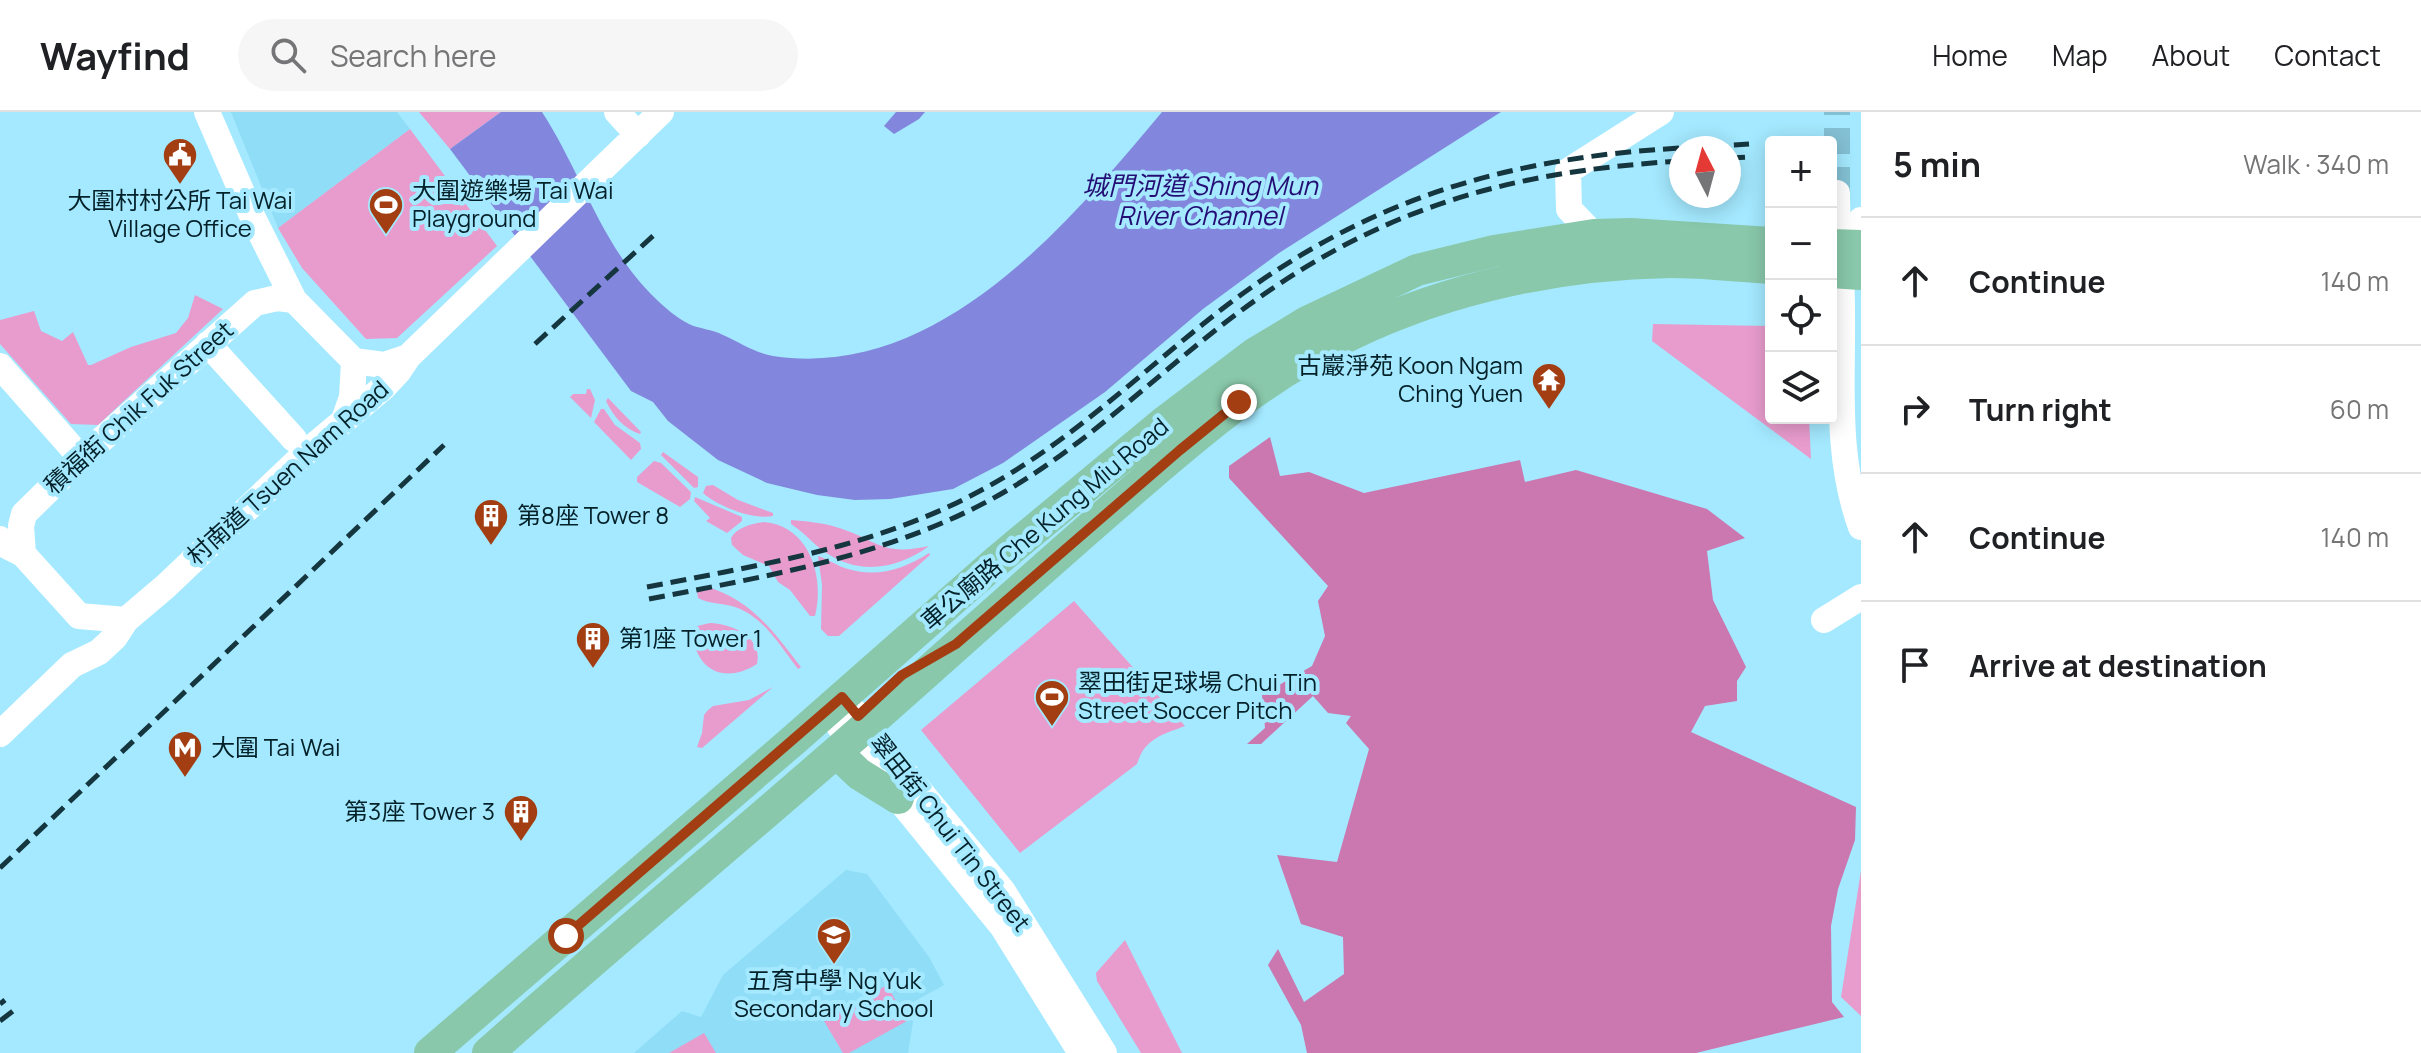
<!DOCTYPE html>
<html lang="en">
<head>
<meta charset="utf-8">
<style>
	:root { --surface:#fff; --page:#f6f6f6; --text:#202124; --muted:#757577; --line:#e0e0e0 }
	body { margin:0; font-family:Manrope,"Noto Sans TC",sans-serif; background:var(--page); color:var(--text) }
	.controls { position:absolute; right:24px; top:24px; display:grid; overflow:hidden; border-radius:8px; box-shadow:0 4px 20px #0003 }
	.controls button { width:72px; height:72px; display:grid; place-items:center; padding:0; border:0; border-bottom:2px solid var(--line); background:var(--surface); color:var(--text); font:40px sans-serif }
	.compass { position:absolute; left:1669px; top:24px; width:72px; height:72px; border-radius:50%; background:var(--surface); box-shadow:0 4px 20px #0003; rotate:354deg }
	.stop { position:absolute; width:24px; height:24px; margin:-18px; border:6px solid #a33e13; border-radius:50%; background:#fff }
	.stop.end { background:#a33e13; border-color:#fff; box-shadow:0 2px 8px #0008 }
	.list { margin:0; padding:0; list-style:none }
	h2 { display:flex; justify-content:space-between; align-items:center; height:104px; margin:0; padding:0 32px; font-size:34px }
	h2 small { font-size:26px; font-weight:400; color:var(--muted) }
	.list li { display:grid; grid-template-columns:52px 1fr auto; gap:24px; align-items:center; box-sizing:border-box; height:128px; padding:0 32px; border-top:2px solid var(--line) }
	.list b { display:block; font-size:30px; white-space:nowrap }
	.list em { font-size:26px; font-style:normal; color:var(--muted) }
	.icon { flex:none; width:44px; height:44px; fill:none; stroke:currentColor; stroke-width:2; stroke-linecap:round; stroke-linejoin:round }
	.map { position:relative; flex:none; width:1861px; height:941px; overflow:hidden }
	header { display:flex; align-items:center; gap:48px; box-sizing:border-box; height:112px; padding:0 40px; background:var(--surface); border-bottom:2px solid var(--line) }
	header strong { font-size:38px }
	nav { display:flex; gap:44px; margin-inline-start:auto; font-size:28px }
	.search { width:560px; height:72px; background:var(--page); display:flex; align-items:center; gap:20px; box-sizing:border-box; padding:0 28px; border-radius:44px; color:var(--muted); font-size:30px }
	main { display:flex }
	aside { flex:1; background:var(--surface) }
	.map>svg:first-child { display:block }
	.built { fill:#8fddf6 }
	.green { fill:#e89cce }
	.forest { fill:#cb77b0 }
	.water { fill:#8286dc }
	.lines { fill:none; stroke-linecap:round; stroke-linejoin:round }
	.minor-tunnel { stroke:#84c1d4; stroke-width:26; stroke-dasharray:26 13; stroke-linecap:butt }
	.minor { stroke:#fff; stroke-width:26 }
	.major { stroke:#89c8ab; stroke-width:32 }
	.rail { stroke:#15363f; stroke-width:5; stroke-dasharray:16 8; stroke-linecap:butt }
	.route { stroke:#a33e13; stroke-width:10 }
	.labels { text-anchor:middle; stroke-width:8; stroke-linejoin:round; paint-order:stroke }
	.poi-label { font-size:24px; fill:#042129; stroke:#a4e9ff; text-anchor:start }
	.street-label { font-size:24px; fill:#042129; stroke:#a4e9ff }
	.water-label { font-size:26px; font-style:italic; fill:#240d74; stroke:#a4e9ff }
</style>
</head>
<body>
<header>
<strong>Wayfind</strong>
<div class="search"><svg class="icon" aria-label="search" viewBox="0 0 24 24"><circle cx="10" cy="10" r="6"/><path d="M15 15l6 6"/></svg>Search here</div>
<nav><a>Home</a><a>Map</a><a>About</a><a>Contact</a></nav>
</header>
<main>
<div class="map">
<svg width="1861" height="941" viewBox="0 0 1861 941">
	<rect width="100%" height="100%" fill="#a4e9ff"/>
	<path class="built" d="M 231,0 L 397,0 L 410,17 L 278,116 Z
		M 846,758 L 867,762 L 929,845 L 944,873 L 906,894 L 913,910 L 908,941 L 634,941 L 682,899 L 701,905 L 723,863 Z"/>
	<path class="green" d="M 419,0 L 501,0 L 450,37 Z
		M 410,17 L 497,134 L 397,226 L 366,227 L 302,156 L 278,116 Z
		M 195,183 L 223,197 L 98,313 L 71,312 L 0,232 L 0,208 L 34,199 L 41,219 L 62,229 L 73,220 L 88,253 L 91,253 L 131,235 L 176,221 L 188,206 Z
		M 1653,212 L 1771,214 L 1771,306 L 1809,306 L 1811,347 L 1652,229 Z
		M 587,277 L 590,277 L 595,288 L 591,306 L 570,285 L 573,282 L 586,282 Z
		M 608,286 L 641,320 L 640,322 C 624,317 613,304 606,289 Z
		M 601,297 L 604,297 L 615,313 L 640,331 L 641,337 L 631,348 L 594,310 Z
		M 663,340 L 698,365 L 698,375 L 694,376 L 661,343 Z
		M 654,349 L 661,351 L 691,380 L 690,387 L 680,395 L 637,370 L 637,365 Z
		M 713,373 L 738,388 L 773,401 L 773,404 C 753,408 719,395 703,381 L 706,374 Z
		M 695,385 L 742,405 L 742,409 L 727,421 L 706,409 L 710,406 L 694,389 Z
		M 791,408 C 805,409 823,411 836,415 C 877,427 880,445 929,434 C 898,457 859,464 825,440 C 813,432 804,420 791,412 Z
		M 764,410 C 809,414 825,464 815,504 L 810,504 L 790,478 L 778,470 L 769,454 L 743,443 L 732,433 L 731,426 C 737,415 751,412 764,410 Z
		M 929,441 L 930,443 L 839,524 L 828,524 L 821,517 L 822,473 L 818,444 C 828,447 837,454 848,457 C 877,466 904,457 929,441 Z
		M 704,474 C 750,486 774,520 801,555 L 798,557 C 780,534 764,505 735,495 C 723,491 709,492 698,486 L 697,479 Z
		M 1074,489 L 1185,614 C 1162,623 1145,626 1137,652 L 1020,741 L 921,618 Z
		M 710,511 C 732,512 763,525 757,552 C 724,573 695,558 692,519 L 697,514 Z
		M 773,575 L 702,636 L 697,635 L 702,621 L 704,603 L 708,598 L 713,594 L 749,588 Z
		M 1861,759 L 1861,904 L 1841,885 Z
		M 1125,828 L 1182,941 L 1141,941 L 1097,869 L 1096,861 Z
		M 887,873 L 907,909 L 849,941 L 843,941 L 824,909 Z
		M 704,921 L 716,941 L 669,941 Z"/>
	<path class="forest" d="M 1270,325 L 1280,364 L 1309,360 L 1364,381 L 1520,348 L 1525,370 L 1576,358 L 1707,397 L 1745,426 L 1707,439 L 1713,488 L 1746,555 L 1737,569 L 1737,589 L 1705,594 L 1691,620 L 1856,695 L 1855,728 L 1838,777 L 1831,814 L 1832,890 L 1844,905 L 1696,941 L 1307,941 L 1301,913 L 1268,853 L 1278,837 L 1304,890 L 1344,862 L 1343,825 L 1301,812 L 1277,743 L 1337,750 L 1369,637 L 1346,611 L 1351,604 L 1328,601 L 1313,584 L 1261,632 L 1247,632 L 1265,616 L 1262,583 L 1312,554 L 1325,524 L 1318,489 L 1328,474 L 1229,366 L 1229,354 Z"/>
	<path class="water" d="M 501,0 L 542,0 C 581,60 602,135 655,186 C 664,195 677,206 689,212 C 699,217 712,217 723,223 C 739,230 755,241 773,244 C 938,269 1068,112 1162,0 L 1501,0 L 1279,141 L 1203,197 L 1105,280 L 1003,351 L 953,377 L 890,387 L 855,388 L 817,383 L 767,371 L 718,348 L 668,309 L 653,290 L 631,279 L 450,37 Z
		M 896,0 L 925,0 L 919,7 L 894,22 L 884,14 Z"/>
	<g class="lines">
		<path class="minor-tunnel" d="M 1837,81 L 1837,0"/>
		<path class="minor" d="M 207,0 L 253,106 L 294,188 L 354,249 L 384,253 L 408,245
			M 617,0 L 638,23
			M 1837,81 C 1837,120 1842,158 1842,197 C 1843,271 1835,344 1861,415
			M 1594,123 L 1569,97 L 1568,59 L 1661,0
			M 1839,134 L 1861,108
			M 208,232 L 294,327
			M 0,254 L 81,346
			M 345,305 L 352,285 L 354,249
			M 0,427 L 7,434 L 23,442 L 79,504 L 126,508
			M 23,442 L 21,414 L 24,402 L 81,346 L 255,191 L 277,186 L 294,188
			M 1824,508 L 1861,485
			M 842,585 L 1002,778 L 1104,941
			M 827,599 L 1002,814 L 1081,941
			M 0,622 L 72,553 L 99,540 L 115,525 L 126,508 L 166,474 L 309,338 L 384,275 L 398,260 L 408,245 L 661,0"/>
		<path class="major" d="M 1831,133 L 1861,134
			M 1831,160 L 1861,162
			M 837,641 L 859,662 L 898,686
			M 430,941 L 796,626 L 998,448 L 1163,311 L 1254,242 L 1307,210 L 1417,158 L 1494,139 L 1594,123 L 1631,122 L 1771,131
			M 488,941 C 620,823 757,711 890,593 C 968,524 1045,454 1124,386 C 1195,324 1266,263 1352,222 C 1450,175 1560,152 1670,150 C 1703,150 1737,154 1771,156"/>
		<path class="rail" d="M 1686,36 L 1749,32
			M 1729,46 L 1749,45
			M 535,232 L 654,123
			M 647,475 C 759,453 873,436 976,381 C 1068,333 1141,260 1222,197 C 1364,88 1504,46 1681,36
			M 649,487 C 773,463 896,443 1006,379 C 1085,333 1150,269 1222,213 C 1368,100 1498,60 1681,49
			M 0,756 L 444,333
			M 0,892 L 5,888
			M 0,909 L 13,899"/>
	</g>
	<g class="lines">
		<path class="route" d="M 566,824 L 842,585 L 858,604 L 902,563 L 956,532 L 1180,338 L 1239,290"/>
	</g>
	<defs>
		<symbol id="civic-pin" viewBox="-11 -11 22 30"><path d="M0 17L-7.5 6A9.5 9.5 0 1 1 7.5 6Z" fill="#a33e13" stroke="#a4e9ff"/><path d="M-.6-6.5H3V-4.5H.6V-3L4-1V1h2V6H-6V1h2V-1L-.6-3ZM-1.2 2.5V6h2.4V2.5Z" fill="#fff"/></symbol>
		<symbol id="stadium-pin" viewBox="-11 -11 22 30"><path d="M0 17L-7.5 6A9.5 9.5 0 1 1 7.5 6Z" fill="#a33e13" stroke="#a4e9ff"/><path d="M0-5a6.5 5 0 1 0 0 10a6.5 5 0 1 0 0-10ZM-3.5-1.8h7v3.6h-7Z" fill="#fff"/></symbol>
		<symbol id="temple-pin" viewBox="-11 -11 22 30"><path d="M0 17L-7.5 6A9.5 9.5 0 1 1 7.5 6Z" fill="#a33e13" stroke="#a4e9ff"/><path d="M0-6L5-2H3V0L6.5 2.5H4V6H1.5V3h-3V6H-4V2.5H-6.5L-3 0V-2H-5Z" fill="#fff"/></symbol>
		<symbol id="building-pin" viewBox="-11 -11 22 30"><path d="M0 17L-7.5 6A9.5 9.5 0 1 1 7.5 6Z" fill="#a33e13" stroke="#a4e9ff"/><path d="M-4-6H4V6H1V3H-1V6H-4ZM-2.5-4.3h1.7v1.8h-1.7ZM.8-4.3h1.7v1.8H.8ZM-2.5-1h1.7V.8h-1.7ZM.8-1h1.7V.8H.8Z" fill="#fff"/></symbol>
		<symbol id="metro-pin" viewBox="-11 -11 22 30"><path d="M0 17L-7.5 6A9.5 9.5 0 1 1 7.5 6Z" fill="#a33e13" stroke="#a4e9ff"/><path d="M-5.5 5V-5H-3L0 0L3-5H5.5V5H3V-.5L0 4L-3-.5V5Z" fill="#fff"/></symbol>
		<symbol id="school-pin" viewBox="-11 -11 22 30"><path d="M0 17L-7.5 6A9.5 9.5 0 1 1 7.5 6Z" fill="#a33e13" stroke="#a4e9ff"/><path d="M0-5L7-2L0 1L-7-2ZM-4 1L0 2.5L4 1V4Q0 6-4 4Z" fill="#fff"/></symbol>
	</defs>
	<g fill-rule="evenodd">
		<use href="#civic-pin" x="160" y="23" width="40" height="54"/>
		<use href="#stadium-pin" x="366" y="73" width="40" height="54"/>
		<use href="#temple-pin" x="1529" y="248" width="40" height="54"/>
		<use href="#building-pin" x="471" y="384" width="40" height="54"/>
		<use href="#building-pin" x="573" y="507" width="40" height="54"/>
		<use href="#stadium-pin" x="1032" y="565" width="40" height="54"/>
		<use href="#metro-pin" x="165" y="616" width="40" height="54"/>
		<use href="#building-pin" x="501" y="680" width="40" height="54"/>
		<use href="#school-pin" x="814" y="803" width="40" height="54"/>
	</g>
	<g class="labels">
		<g class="poi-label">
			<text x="412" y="87">大圍遊樂場 Tai Wai<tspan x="412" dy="28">Playground</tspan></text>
			<text x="180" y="97" text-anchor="middle">大圍村村公所 Tai Wai<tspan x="180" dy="28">Village Office</tspan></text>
			<text x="1523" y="262" text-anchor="end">古巖淨苑 Koon Ngam<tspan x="1523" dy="28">Ching Yuen</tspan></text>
			<text x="517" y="412">第8座 Tower 8</text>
			<text x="619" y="535">第1座 Tower 1</text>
			<text x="1078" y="579">翠田街足球場 Chui Tin<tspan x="1078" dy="28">Street Soccer Pitch</tspan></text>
			<text x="211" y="644">大圍 Tai Wai</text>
			<text x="495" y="708" text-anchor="end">第3座 Tower 3</text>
			<text x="834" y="877" text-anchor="middle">五育中學 Ng Yuk<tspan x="834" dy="28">Secondary School</tspan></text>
		</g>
		<g class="street-label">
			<text transform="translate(139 296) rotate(-42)" y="8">積福街 Chik Fuk Street</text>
			<text transform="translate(288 361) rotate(-42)" y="8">村南道 Tsuen Nam Road</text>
			<text transform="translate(1045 412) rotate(-40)" y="8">車公廟路 Che Kung Miu Road</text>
			<text transform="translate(950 721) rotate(52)" y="8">翠田街 Chui Tin Street</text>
		</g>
		<g class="water-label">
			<text x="1200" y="83">城門河道 Shing Mun<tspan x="1200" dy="30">River Channel</tspan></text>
		</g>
	</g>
</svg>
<div class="controls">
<button>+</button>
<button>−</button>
<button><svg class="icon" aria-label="locate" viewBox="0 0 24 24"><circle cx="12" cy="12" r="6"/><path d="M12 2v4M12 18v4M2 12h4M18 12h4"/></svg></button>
<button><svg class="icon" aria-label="layers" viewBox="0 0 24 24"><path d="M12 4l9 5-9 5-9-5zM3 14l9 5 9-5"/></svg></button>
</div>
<svg class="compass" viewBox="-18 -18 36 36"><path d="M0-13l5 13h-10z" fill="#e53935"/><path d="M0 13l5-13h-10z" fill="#757577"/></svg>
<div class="stop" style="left:566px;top:824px"></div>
<div class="stop end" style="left:1239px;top:290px"></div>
</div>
<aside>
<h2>5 min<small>Walk · 340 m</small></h2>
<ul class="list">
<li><svg class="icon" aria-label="ahead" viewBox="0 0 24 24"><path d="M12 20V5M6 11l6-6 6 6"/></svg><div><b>Continue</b></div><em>140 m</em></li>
<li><svg class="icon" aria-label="right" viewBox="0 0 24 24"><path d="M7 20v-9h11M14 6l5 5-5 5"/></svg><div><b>Turn right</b></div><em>60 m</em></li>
<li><svg class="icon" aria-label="ahead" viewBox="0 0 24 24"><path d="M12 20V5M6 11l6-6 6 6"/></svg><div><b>Continue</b></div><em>140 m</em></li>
<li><svg class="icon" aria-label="arrive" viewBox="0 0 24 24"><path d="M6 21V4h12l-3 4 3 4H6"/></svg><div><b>Arrive at destination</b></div></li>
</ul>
</aside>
</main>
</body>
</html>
